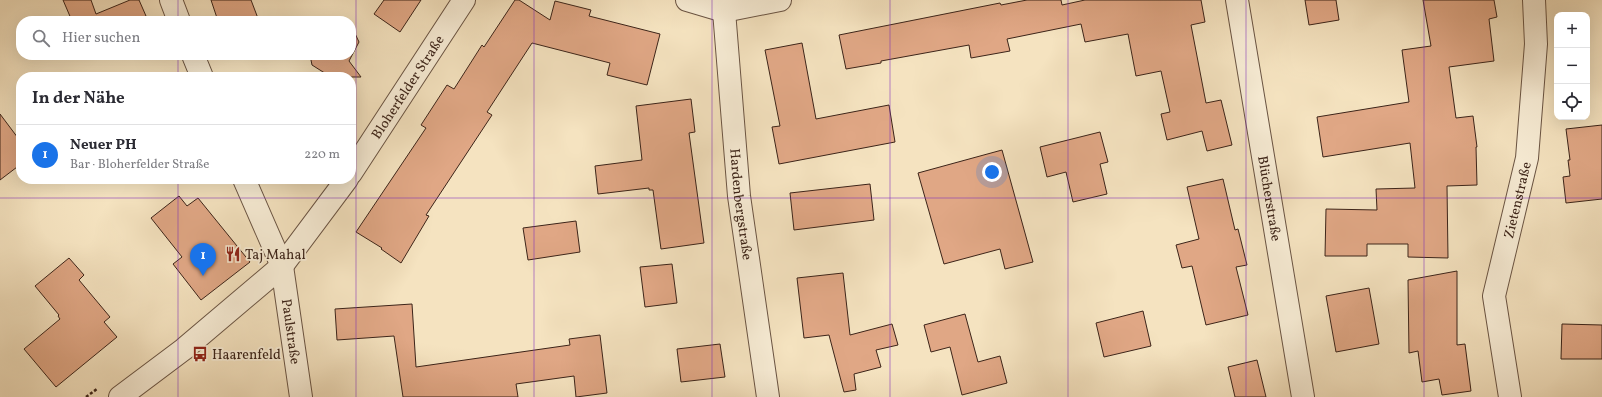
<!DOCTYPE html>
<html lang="de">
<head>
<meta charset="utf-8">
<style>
	:root { --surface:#fff; --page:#f2f2f3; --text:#2b2b33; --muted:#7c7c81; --line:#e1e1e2; --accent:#1a73e8 }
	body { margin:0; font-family:Vollkorn,serif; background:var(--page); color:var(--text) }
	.controls { position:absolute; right:12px; top:12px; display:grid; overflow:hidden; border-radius:8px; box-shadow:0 4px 16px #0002 }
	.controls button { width:36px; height:36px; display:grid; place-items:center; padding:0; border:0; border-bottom:1px solid var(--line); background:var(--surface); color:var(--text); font:20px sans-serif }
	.you { position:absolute; left:992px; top:172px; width:14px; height:14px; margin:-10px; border:3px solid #fff; border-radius:50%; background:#1a73e8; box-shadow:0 0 0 6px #1a73e833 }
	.badge { display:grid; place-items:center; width:26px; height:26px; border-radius:50%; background:var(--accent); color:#fff; font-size:13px; font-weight:700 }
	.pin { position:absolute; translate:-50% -33px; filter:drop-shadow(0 1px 2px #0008) }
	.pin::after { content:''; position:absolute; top:21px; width:14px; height:12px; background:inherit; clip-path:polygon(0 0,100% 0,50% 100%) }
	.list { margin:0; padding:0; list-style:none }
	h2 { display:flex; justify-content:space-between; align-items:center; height:52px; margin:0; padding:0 16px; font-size:17px }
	h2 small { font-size:13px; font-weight:400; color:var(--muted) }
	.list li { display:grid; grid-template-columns:26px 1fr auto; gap:12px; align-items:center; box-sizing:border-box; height:60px; padding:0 16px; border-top:1px solid var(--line) }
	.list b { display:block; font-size:15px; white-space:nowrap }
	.list p { margin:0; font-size:13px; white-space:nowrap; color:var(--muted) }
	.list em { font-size:13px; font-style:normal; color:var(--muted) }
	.icon { flex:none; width:22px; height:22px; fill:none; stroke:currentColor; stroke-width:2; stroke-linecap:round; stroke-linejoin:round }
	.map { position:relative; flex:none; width:1602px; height:397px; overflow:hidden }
	.search { position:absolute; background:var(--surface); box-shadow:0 4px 16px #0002; left:16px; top:16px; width:340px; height:44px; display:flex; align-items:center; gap:10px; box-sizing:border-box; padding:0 14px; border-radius:16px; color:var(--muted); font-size:15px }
	.panel { position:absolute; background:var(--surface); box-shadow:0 4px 16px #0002; left:16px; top:72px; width:340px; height:112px; border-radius:16px }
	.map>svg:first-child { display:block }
	.building { fill:#e0a785; stroke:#3c2419 }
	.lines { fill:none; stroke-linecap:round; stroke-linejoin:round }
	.minor-casing { stroke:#6a5443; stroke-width:24 }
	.path { stroke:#3c2419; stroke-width:2.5; stroke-dasharray:3 2; stroke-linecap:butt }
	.minor { stroke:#f8edd6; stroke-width:22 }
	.grid { fill:none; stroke:#7b2cbf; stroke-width:1; stroke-opacity:0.55 }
	.labels { text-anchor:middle; stroke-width:3.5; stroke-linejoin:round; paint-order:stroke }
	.street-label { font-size:14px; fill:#3c2419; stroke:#f8edd6 }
	.poi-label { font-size:14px; fill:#3c2419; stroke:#f8edd6; text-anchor:start }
</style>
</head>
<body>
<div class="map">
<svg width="1602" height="397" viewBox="0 0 1602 397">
	<rect width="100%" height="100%" fill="#f5e3c0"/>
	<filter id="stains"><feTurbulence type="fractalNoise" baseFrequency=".005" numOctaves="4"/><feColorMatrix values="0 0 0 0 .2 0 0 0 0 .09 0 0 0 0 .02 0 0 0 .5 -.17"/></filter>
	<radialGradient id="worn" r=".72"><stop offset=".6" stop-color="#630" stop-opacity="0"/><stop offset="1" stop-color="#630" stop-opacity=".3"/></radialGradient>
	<path class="building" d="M 63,0 L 91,0 L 96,14 L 130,0 L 139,0 L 146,16 L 135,21 L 72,21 Z
		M 211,0 L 251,0 L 259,21 L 218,21 Z
		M 384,0 L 421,0 L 400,32 L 374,14 Z
		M 515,0 L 519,0 L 550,20 L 555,1 L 591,10 L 589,16 L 660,34 L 647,85 L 607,75 L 610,63 L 532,43 L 487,112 L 492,115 L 426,215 L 429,216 L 401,263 L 381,249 L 382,248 L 356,232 L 426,128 L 421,125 L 447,85 L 454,89 L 482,45 L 484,47 Z
		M 1027,0 L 1061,0 L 1062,5 L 1085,0 L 1201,0 L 1205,22 L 1191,25 L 1206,103 L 1221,100 L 1232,145 L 1207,151 L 1202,131 L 1167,140 L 1161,114 L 1170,112 L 1161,71 L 1136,76 L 1128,34 L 1085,42 L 1081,24 L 1007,39 L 1010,51 L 971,58 L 969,45 L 881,61 L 881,63 L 846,69 L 839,35 L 1000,3 L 1001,5 Z
		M 1305,0 L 1336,0 L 1339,20 L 1309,25 Z
		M 1423,0 L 1494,0 L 1497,17 L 1489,19 L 1494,61 L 1449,67 L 1456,118 L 1473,116 L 1477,147 L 1476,147 L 1477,185 L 1447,186 L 1448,258 L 1408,257 L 1408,244 L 1367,244 L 1367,256 L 1325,256 L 1326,209 L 1377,210 L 1376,189 L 1415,188 L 1410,143 L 1323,157 L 1317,117 L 1409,102 L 1402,50 L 1431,46 Z
		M 351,25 L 359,42 L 349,61 L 361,77 L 331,77 L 312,65 L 310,55 L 351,55 Z
		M 802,43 L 816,119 L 889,105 L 895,142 L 779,164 L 772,127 L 780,126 L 765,50 Z
		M 691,99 L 695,132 L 689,133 L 704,243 L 661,249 L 653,190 L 649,190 L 649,188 L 598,194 L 595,166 L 642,160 L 636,106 Z
		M 0,114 L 21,142 L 21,164 L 0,180 Z
		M 1602,125 L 1602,199 L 1566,203 L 1563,177 L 1570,176 L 1568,160 L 1570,160 L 1566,129 Z
		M 1100,132 L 1108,162 L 1100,164 L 1107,194 L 1073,202 L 1066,172 L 1047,177 L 1040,147 Z
		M 1002,150 L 1033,262 L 1005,269 L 1000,249 L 944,264 L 918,173 Z
		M 1223,179 L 1235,230 L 1238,229 L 1247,265 L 1236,267 L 1248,315 L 1206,325 L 1192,266 L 1182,268 L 1176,245 L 1199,239 L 1187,187 Z
		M 870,184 L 874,220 L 794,230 L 790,193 Z
		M 179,196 L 187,206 L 198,198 L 250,262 L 201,300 L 173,264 L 182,257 L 151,218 Z
		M 576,221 L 580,252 L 528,260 L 523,228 Z
		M 69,258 L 84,275 L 79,280 L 110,317 L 104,322 L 117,337 L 56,387 L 24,349 L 60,319 L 58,316 L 59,315 L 35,286 Z
		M 672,264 L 677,303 L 645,307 L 640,267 Z
		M 1457,271 L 1457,345 L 1465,344 L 1471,391 L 1442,395 L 1439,379 L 1422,382 L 1418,351 L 1409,353 L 1408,280 Z
		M 843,273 L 850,335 L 892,324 L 898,345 L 876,350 L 881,367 L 854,374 L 856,390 L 844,392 L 829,335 L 804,338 L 797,278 Z
		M 1369,288 L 1379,344 L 1336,352 L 1326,296 Z
		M 412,304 L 416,367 L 570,345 L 569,339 L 600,335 L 607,393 L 576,397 L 574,376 L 516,384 L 518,397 L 403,397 L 394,336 L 337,340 L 335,309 Z
		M 1143,311 L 1151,346 L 1104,357 L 1096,323 Z
		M 965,314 L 978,362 L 1000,356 L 1007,383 L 962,395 L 950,347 L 931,352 L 924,325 Z
		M 1562,324 L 1602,325 L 1602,359 L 1561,359 Z
		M 720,344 L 725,377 L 681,382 L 677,349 Z
		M 1257,360 L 1266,397 L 1235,397 L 1228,367 Z"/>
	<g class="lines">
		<defs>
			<g id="minor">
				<path d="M 171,0 L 179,21"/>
				<path d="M 687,0 L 724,11 L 780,0"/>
				<path id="s1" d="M 1237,0 L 1303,397"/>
				<path id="s2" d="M 724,11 L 739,196 L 768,397"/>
				<path d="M 193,55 L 202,77"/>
				<path id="s3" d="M 351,173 L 464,0"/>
				<path id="s4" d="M 244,179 L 282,266 L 301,397"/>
				<path d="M 120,397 L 184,349 L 282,266 L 347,179"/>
				<path id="s5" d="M 1510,397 L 1494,296 L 1527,158 L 1536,44 L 1534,0"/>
			</g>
		</defs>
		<use href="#minor" class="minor-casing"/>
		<path class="path" d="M 86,397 L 97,389"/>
		<use href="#minor" class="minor"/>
	</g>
	<path class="grid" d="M 178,0 L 178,21M 356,0 L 356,397M 534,0 L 534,397M 712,0 L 712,397M 890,0 L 890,397M 1068,0 L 1068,397M 1246,0 L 1246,397M 1424,0 L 1424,397M 178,55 L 178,77M 178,179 L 178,397M 0,198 L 1602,198"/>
	<defs>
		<symbol id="restaurant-bare" viewBox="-9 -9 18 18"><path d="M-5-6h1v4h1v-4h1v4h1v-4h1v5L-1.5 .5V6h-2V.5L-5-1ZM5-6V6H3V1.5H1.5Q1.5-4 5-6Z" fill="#8f2418" stroke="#f8edd6" stroke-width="2.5" paint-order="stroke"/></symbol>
		<symbol id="bus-bare" viewBox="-9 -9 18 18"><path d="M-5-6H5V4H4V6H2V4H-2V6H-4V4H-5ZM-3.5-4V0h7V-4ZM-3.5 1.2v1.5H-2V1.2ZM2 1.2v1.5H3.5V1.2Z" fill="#8f2418" stroke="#f8edd6" stroke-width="2.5" paint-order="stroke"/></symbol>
	</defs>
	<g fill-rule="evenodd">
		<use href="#restaurant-bare" x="222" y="243" width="22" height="22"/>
		<use href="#bus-bare" x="189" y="343" width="22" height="22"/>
	</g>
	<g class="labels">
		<g class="street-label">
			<text dy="5" stroke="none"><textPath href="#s3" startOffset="103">Bloherfelder Straße</textPath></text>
			<text dy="5" stroke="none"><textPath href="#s1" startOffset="201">Blücherstraße</textPath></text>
			<text dy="5" stroke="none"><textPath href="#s5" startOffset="201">Zietenstraße</textPath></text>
			<text dy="5" stroke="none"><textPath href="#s2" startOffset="194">Hardenbergstraße</textPath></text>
			<text dy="5" stroke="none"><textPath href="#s4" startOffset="161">Paulstraße</textPath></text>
		</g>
		<g class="poi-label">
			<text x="245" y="259">Taj Mahal</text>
			<text x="212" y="359">Haarenfeld</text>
		</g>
	</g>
	<rect width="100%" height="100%" filter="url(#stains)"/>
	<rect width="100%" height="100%" fill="url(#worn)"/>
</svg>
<div class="controls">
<button>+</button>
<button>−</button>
<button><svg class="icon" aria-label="locate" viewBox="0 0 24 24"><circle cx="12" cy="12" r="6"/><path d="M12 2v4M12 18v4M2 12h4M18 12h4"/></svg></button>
</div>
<div class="you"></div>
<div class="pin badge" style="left:203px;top:276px">1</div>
<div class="search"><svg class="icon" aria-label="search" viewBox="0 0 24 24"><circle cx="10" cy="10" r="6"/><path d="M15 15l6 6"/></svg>Hier suchen</div>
<section class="panel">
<h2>In der Nähe<small></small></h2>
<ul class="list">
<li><span class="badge">1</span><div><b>Neuer PH</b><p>Bar · Bloherfelder Straße</p></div><em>220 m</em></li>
</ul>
</section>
</div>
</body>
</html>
